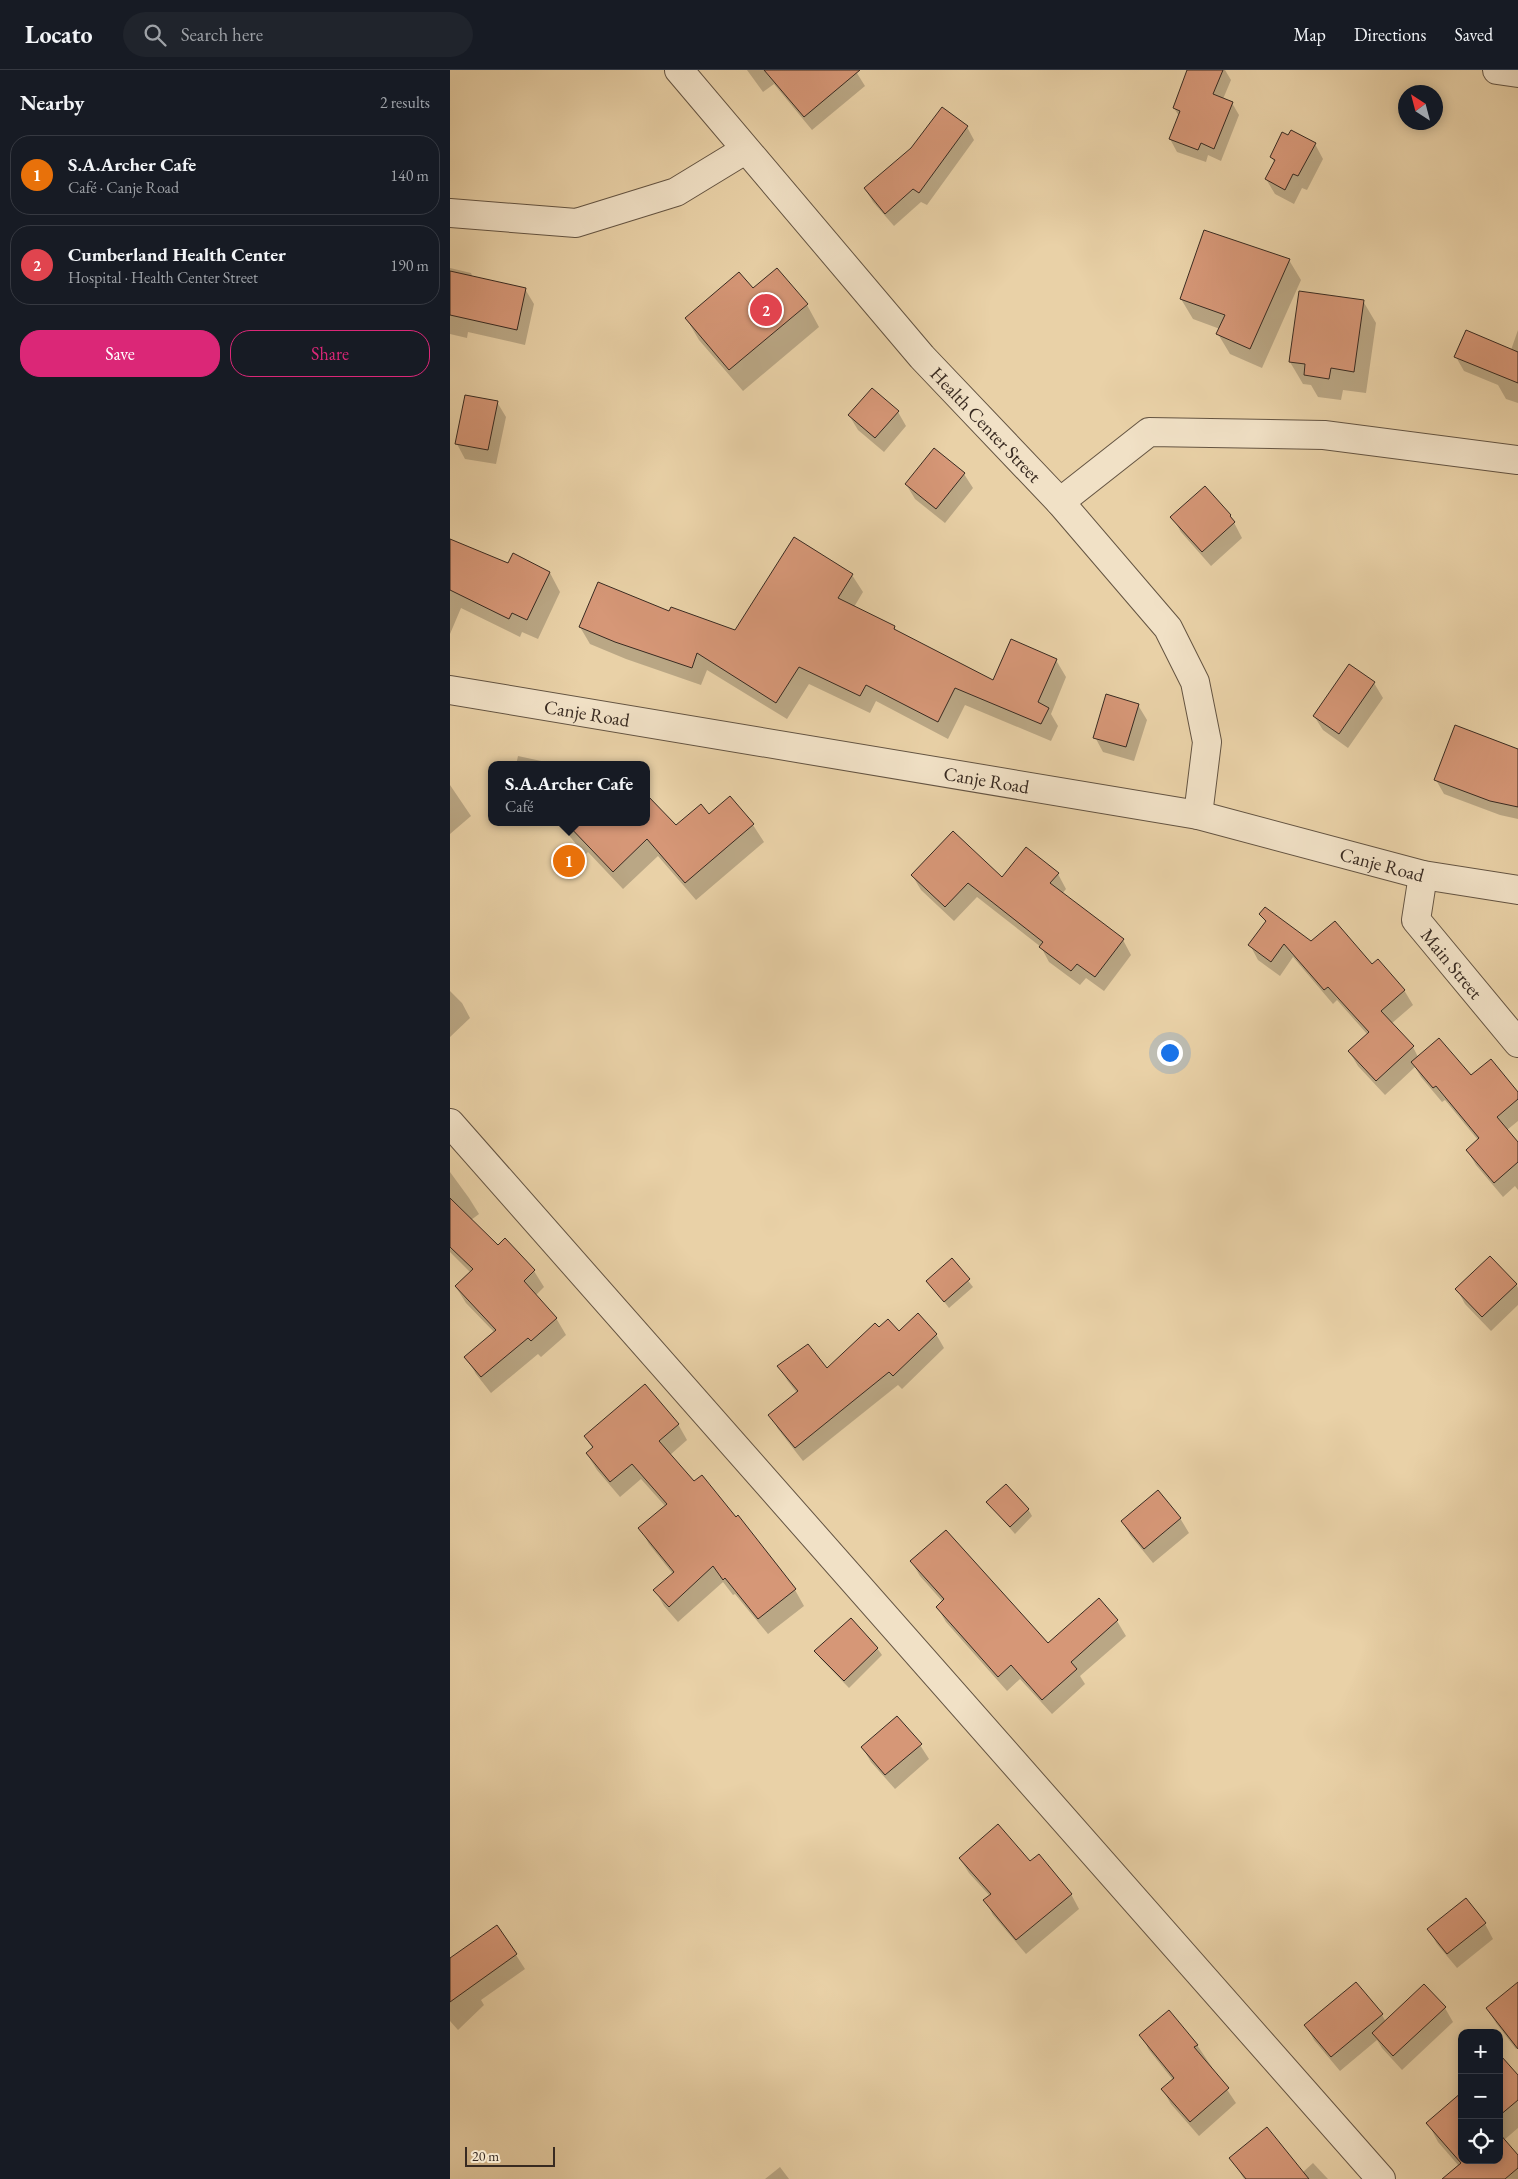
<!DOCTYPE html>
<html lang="en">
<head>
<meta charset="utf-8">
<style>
	:root { --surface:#171b24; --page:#20242c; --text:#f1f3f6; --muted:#9ea1a6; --line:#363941; --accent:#db2777 }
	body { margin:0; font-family:"EB Garamond",serif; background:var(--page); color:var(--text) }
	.controls { position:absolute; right:15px; bottom:15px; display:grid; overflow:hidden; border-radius:10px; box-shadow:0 2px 12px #0003 }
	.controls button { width:45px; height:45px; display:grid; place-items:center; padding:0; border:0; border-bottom:1px solid var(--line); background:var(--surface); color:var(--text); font:25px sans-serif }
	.compass { position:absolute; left:948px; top:15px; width:45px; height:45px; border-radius:50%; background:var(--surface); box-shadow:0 2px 12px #0003; rotate:324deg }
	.scale { position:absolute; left:15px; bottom:12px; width:90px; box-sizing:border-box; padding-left:5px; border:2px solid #382a21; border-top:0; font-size:14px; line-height:18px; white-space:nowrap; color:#382a21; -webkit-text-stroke:4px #f1e1c6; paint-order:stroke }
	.you { position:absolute; left:719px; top:982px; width:18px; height:18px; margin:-12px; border:4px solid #fff; border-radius:50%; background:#1a73e8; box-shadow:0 0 0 8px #1a73e833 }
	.badge { display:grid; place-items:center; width:32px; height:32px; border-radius:50%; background:var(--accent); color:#fff; font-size:16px; font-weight:700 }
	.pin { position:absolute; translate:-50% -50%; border:2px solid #fff; box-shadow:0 1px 5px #0006 }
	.popup { position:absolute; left:38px; top:691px; width:162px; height:65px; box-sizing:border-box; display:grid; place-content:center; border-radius:10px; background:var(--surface); filter:drop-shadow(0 1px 4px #0005); font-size:16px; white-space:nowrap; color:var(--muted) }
	.popup b { font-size:19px; color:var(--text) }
	.popup::after { content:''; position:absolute; left:50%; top:100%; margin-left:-10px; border:10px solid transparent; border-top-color:var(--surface) }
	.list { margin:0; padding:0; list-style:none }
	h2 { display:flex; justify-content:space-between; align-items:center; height:65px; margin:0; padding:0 20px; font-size:21px }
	h2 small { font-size:16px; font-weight:400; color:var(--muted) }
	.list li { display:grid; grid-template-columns:32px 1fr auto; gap:15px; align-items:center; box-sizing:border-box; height:80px; margin:0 10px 10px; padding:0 10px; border:1px solid var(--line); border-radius:20px }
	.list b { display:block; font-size:19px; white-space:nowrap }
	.list p { margin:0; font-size:16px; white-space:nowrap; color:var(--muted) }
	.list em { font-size:16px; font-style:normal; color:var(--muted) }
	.actions { display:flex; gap:10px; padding:15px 20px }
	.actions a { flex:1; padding:11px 0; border:1px solid var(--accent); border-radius:20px; text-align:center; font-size:18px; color:var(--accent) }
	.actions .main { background:var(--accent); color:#fff }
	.icon { flex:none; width:28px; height:28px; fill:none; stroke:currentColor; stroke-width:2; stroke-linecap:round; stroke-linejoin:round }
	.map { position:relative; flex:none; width:1068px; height:2109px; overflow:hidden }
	header { display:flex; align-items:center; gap:30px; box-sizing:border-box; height:70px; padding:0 25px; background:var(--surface); border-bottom:1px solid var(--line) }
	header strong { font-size:24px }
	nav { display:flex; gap:28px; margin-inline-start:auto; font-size:18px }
	.search { width:350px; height:45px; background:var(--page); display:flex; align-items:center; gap:12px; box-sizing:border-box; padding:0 18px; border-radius:28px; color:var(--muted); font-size:19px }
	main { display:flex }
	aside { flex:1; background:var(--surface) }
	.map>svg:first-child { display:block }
	.shadow { fill:#0003 }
	.building { fill:#d69777; stroke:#382a21 }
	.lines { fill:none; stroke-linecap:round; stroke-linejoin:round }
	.minor-casing { stroke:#645442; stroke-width:30 }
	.minor { stroke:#f1e1c6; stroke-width:28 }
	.labels { text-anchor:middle; stroke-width:4.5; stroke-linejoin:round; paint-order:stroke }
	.street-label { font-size:19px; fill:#382a21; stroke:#f1e1c6 }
</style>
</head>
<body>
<header>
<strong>Locato</strong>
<div class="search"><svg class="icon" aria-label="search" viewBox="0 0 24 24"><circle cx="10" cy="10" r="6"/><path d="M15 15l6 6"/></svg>Search here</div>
<nav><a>Map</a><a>Directions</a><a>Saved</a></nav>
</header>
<main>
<aside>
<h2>Nearby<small>2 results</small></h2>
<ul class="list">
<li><span class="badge" style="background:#e8710a">1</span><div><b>S.A.Archer Cafe</b><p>Café · Canje Road</p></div><em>140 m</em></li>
<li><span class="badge" style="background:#e0444e">2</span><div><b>Cumberland Health Center</b><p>Hospital · Health Center Street</p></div><em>190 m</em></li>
</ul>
<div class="actions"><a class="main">Save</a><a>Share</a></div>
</aside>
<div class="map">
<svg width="1068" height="2109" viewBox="0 0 1068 2109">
	<rect width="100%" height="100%" fill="#e9d1a7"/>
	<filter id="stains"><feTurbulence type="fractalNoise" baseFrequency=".004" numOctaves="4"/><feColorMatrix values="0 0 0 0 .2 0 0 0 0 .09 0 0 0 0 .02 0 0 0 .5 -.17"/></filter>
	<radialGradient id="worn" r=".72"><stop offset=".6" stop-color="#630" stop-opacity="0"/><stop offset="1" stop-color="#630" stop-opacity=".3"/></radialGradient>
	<path class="shadow" d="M 297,0 L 405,0 L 415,16 L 362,60 L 324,14 L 313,22 Z
		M 738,0 L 775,0 L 781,10 L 773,29 L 782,33 L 789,45 L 771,91 L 758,85 L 756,92 L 727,82 L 720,69 L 729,46 L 724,38 Z
		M 517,57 L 524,70 L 477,135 L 471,132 L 444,156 L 423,132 L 415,119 Z
		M 865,74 L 873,89 L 857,120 L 852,118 L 844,134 L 825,124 L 816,109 L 825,93 L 821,87 Z
		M 839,190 L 851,210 L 812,298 L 780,284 L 768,264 L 770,259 L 743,249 L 731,229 Z
		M 0,198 L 21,203 L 23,208 L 75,219 L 84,234 L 75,275 L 18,262 L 17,268 L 0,264 Z
		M 302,220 L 357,235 L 369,257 L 293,321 L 249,270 L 236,248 Z
		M 913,231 L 926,253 L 916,323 L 893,320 L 891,330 L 868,327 L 861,315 L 853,314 L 840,292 Z
		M 1068,260 L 1068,333 L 1056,329 L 1048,315 L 1014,301 L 1006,287 L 1061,280 Z
		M 47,332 L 56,347 L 46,394 L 15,389 L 7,374 Z
		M 448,342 L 456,356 L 434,382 L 408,360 L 399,345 Z
		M 514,404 L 523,418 L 495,453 L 465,429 L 456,414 Z
		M 780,445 L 792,468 L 761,496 L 731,462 L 722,447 Z
		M 345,469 L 402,505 L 413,522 L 404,537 L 444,557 L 447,562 L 544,611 L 606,590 L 616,607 L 601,644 L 608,656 L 601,671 L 515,635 L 498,669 L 426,631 L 420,643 L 359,614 L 337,649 L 257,600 L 251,615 L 176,589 L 140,574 L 130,557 L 220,543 L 286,562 Z
		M 0,470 L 58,495 L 100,503 L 110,522 L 88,569 L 72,562 L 70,567 L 11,538 L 0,564 Z
		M 899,596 L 924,613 L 933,628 L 898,678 L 873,660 L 864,646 Z
		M 688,635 L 697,650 L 684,691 L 653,682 L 645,667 Z
		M 1006,657 L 1068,680 L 1068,749 L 1050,745 L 994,724 L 986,710 Z
		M 68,686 L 105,694 L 106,695 L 66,695 Z
		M 0,715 L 21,746 L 0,764 Z
		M 259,746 L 303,755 L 314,772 L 246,830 L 208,786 L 173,819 L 138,782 L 135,785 L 108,752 L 196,752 L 226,756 Z
		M 608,804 L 616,819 L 612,824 L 673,870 L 681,885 L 654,921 L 636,908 L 630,915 L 599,892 L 591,877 L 527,827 L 504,851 L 471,820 L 462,805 L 552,809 Z
		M 811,844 L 861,872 L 922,896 L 954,920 L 963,935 L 941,954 L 963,977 L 968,987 L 1021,1007 L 1040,991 L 1068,1024 L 1068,1051 L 1057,1060 L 1068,1074 L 1068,1120 L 1065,1116 L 1053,1127 L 1026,1095 L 1017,1080 L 1028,1070 L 995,1030 L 992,1032 L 971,1007 L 965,997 L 935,1025 L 908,996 L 899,981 L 918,965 L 887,930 L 883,934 L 843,887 L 830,906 L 808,890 L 800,875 L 816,853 Z
		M 0,921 L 12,933 L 20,948 L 0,967 Z
		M 0,1102 L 19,1128 L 29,1144 L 21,1150 L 48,1177 L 55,1170 L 84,1201 L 94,1217 L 86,1225 L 106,1248 L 116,1265 L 91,1287 L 88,1284 L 41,1323 L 26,1304 L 16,1287 L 45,1263 L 16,1233 L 6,1217 L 21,1203 L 0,1182 Z
		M 502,1190 L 523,1217 L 499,1238 L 478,1211 Z
		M 1066,1214 L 1068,1218 L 1068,1235 L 1041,1261 L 1015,1234 L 1007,1219 Z
		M 429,1259 L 449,1263 L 486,1264 L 494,1278 L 452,1319 L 448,1315 L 353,1391 L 328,1359 L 320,1345 L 347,1323 L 337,1310 L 329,1297 L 377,1300 Z
		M 228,1354 L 237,1370 L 220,1385 L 345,1520 L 354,1536 L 318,1564 L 285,1524 L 283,1525 L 273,1512 L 228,1552 L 214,1536 L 205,1520 L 223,1504 L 199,1474 L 190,1458 L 216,1437 L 191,1409 L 170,1427 L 147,1400 L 137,1384 L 143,1379 L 135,1366 Z
		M 538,1433 L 578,1439 L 582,1446 L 565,1464 Z
		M 730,1448 L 739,1463 L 703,1493 L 681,1466 L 672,1451 Z
		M 461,1491 L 598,1574 L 649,1530 L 667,1551 L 676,1566 L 630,1606 L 635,1614 L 602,1644 L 570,1609 L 557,1621 L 496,1552 L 487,1537 L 493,1532 L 470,1506 Z
		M 427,1578 L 432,1585 L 399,1618 L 370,1588 L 366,1581 Z
		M 470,1675 L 479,1689 L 445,1719 L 421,1692 L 412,1677 Z
		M 510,1789 L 621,1824 L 629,1839 L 576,1884 L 543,1845 L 535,1830 L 540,1826 L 519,1803 Z
		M 1016,1830 L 1035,1854 L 1043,1869 L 1007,1898 L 987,1874 L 979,1860 Z
		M 66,1885 L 75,1899 L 31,1930 L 34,1935 L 8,1960 L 0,1951 L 0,1891 Z
		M 1065,1916 L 1068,1920 L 1068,1978 L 1066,1979 L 1046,1953 L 1037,1938 Z
		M 995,1938 L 1003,1952 L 952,2000 L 932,1978 L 927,1970 L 890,2001 L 864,1970 L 856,1955 L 932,1945 L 936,1952 Z
		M 691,1965 L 747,1975 L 786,2033 L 749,2066 L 721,2034 L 712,2019 L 723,2010 L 699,1980 Z
		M 1052,1989 L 1068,2007 L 1068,2058 L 1054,2070 L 1068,2087 L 1068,2109 L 994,2109 L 1009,2096 L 988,2072 L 978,2053 L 1012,2090 L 1049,2090 L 1049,1991 Z
		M 781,2088 L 852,2103 L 863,2093 L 878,2109 L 794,2109 Z
		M 330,2097 L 339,2109 L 315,2109 Z"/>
	<path class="building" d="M 314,0 L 410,0 L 354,47 Z
		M 737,0 L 773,0 L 763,24 L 783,32 L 764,79 L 751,73 L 748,80 L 719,69 L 730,41 L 723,38 Z
		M 492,37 L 518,56 L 469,123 L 463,119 L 435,144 L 414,118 L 461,78 Z
		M 841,60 L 866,73 L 848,106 L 843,104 L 835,120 L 815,109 L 825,90 L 820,87 L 832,62 L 838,65 Z
		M 754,160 L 840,189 L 800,279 L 766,264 L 775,245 L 730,229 Z
		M 327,198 L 358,234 L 279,300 L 235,248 L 289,202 L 303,218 Z
		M 0,201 L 76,218 L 67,260 L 0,245 Z
		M 849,221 L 914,230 L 904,302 L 881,298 L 879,309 L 854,305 L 855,294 L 839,292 Z
		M 1016,260 L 1068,282 L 1068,313 L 1004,287 Z
		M 422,318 L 449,341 L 425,368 L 398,345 Z
		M 15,325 L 48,331 L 38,380 L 5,374 Z
		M 484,378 L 515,403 L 486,439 L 455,414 Z
		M 755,416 L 781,445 L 780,446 L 785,452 L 752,482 L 720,447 Z
		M 344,467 L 403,504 L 388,528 L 445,556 L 444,559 L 543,610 L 561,569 L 607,589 L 588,632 L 599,638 L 591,654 L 505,618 L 488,652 L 416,615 L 410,626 L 349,597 L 326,633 L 247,583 L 242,598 L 165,572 L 129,557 L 148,512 L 219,541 L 221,537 L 285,560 Z
		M 0,469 L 58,493 L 63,483 L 100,502 L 77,550 L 62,543 L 59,549 L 0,520 Z
		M 899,594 L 925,612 L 889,664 L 863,646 Z
		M 656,624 L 689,634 L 676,677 L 643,668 Z
		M 1005,655 L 1068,679 L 1068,737 L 1040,731 L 984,710 Z
		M 196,724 L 226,755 L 251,734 L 259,744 L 280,726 L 304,754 L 235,813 L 197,769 L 163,802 L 115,752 L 196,752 Z
		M 503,761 L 552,807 L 576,777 L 609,803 L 600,813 L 674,869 L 645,907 L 627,894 L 621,901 L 589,877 L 593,872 L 518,813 L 495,837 L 461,805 Z
		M 815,837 L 861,871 L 885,851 L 922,894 L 928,889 L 955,920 L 931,941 L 964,976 L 926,1011 L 898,981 L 919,962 L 878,917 L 874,920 L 834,874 L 821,892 L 798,875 L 816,851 L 809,844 Z
		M 989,968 L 1021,1005 L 1041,989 L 1068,1022 L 1068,1029 L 1047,1047 L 1068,1072 L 1068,1092 L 1044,1113 L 1016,1080 L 1029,1068 L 986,1016 L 983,1018 L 961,992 Z
		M 0,1128 L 48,1175 L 55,1168 L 85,1200 L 74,1211 L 107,1248 L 81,1271 L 78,1268 L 31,1307 L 14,1287 L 46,1260 L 5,1216 L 23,1199 L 0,1177 Z
		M 1040,1186 L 1067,1214 L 1032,1247 L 1005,1219 Z
		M 502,1188 L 520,1209 L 494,1232 L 476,1211 Z
		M 468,1243 L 487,1264 L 443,1306 L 439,1302 L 345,1378 L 318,1345 L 348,1321 L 327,1296 L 358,1274 L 377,1298 L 425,1253 L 429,1257 L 438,1249 L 449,1261 Z
		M 195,1314 L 229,1354 L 209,1371 L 244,1411 L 252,1405 L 286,1447 L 288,1445 L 346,1519 L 308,1549 L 275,1508 L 273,1510 L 263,1496 L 219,1537 L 203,1520 L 224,1502 L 188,1458 L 217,1434 L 182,1394 L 160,1412 L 136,1383 L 143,1377 L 134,1366 Z
		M 556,1414 L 579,1439 L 560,1457 L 536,1432 Z
		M 708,1420 L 731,1448 L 694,1479 L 671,1451 Z
		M 496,1460 L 598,1573 L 649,1528 L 668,1550 L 621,1592 L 627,1599 L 592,1630 L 561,1595 L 548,1607 L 486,1537 L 494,1529 L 460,1491 Z
		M 401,1548 L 428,1578 L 394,1611 L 364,1581 Z
		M 447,1646 L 472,1674 L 435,1705 L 411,1677 Z
		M 548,1754 L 580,1791 L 589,1784 L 622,1824 L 566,1870 L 533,1830 L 541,1824 L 509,1788 Z
		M 1016,1828 L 1036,1853 L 997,1884 L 977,1859 Z
		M 47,1855 L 67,1884 L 0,1932 L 0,1888 Z
		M 906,1912 L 933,1944 L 881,1987 L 854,1955 Z
		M 1068,1912 L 1068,1979 L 1036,1938 Z
		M 974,1914 L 996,1937 L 943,1986 L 922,1963 Z
		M 719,1940 L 748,1975 L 744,1977 L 779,2018 L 740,2052 L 711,2019 L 724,2008 L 689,1965 Z
		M 1052,1987 L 1068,2005 L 1068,2030 L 1049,2046 L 1049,1989 Z
		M 1012,2022 L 1012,2090 L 1049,2090 L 1049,2063 L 1068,2085 L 1068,2098 L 1055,2109 L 992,2109 L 1011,2093 L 976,2053 Z
		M 817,2057 L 859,2109 L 796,2109 L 779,2088 Z"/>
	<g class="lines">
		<defs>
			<g id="minor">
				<path id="s1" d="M 229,0 L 472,287 L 610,432 L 718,558 L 745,612 L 757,672 L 748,745"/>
				<path d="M 1047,0 L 1068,3"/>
				<path d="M 0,143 L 126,153 L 226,122 L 295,80"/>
				<path d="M 610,432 L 699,362 L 874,365 L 1068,390"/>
				<path id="s2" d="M 0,620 L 748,745 L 973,805 L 1068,820"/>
				<path id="s3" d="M 973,805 L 966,850 L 1068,973"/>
				<path d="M 0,1053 L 931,2109"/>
			</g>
		</defs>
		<use href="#minor" class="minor-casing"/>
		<use href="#minor" class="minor"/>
	</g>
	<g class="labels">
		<g class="street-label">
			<text dy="7" stroke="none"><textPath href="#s1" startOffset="469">Health Center Street</textPath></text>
			<text dy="7" stroke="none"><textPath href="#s2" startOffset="139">Canje Road</textPath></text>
			<text dy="7" stroke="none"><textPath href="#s2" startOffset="544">Canje Road</textPath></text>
			<text dy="7" stroke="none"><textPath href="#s2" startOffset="949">Canje Road</textPath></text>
			<text dy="7" stroke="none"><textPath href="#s3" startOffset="102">Main Street</textPath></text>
		</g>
	</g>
	<rect width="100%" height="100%" filter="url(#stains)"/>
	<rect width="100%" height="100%" fill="url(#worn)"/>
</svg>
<div class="controls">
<button>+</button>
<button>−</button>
<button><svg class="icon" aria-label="locate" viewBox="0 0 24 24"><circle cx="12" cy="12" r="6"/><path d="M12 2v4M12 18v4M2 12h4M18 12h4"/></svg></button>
</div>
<svg class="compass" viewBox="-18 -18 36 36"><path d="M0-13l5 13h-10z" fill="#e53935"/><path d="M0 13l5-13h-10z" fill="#9ea1a6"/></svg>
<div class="scale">20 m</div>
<div class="you"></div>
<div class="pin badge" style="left:119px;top:791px;background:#e8710a">1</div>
<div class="popup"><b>S.A.Archer Cafe</b>Café</div>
<div class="pin badge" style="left:316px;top:240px;background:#e0444e">2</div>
</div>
</main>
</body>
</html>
